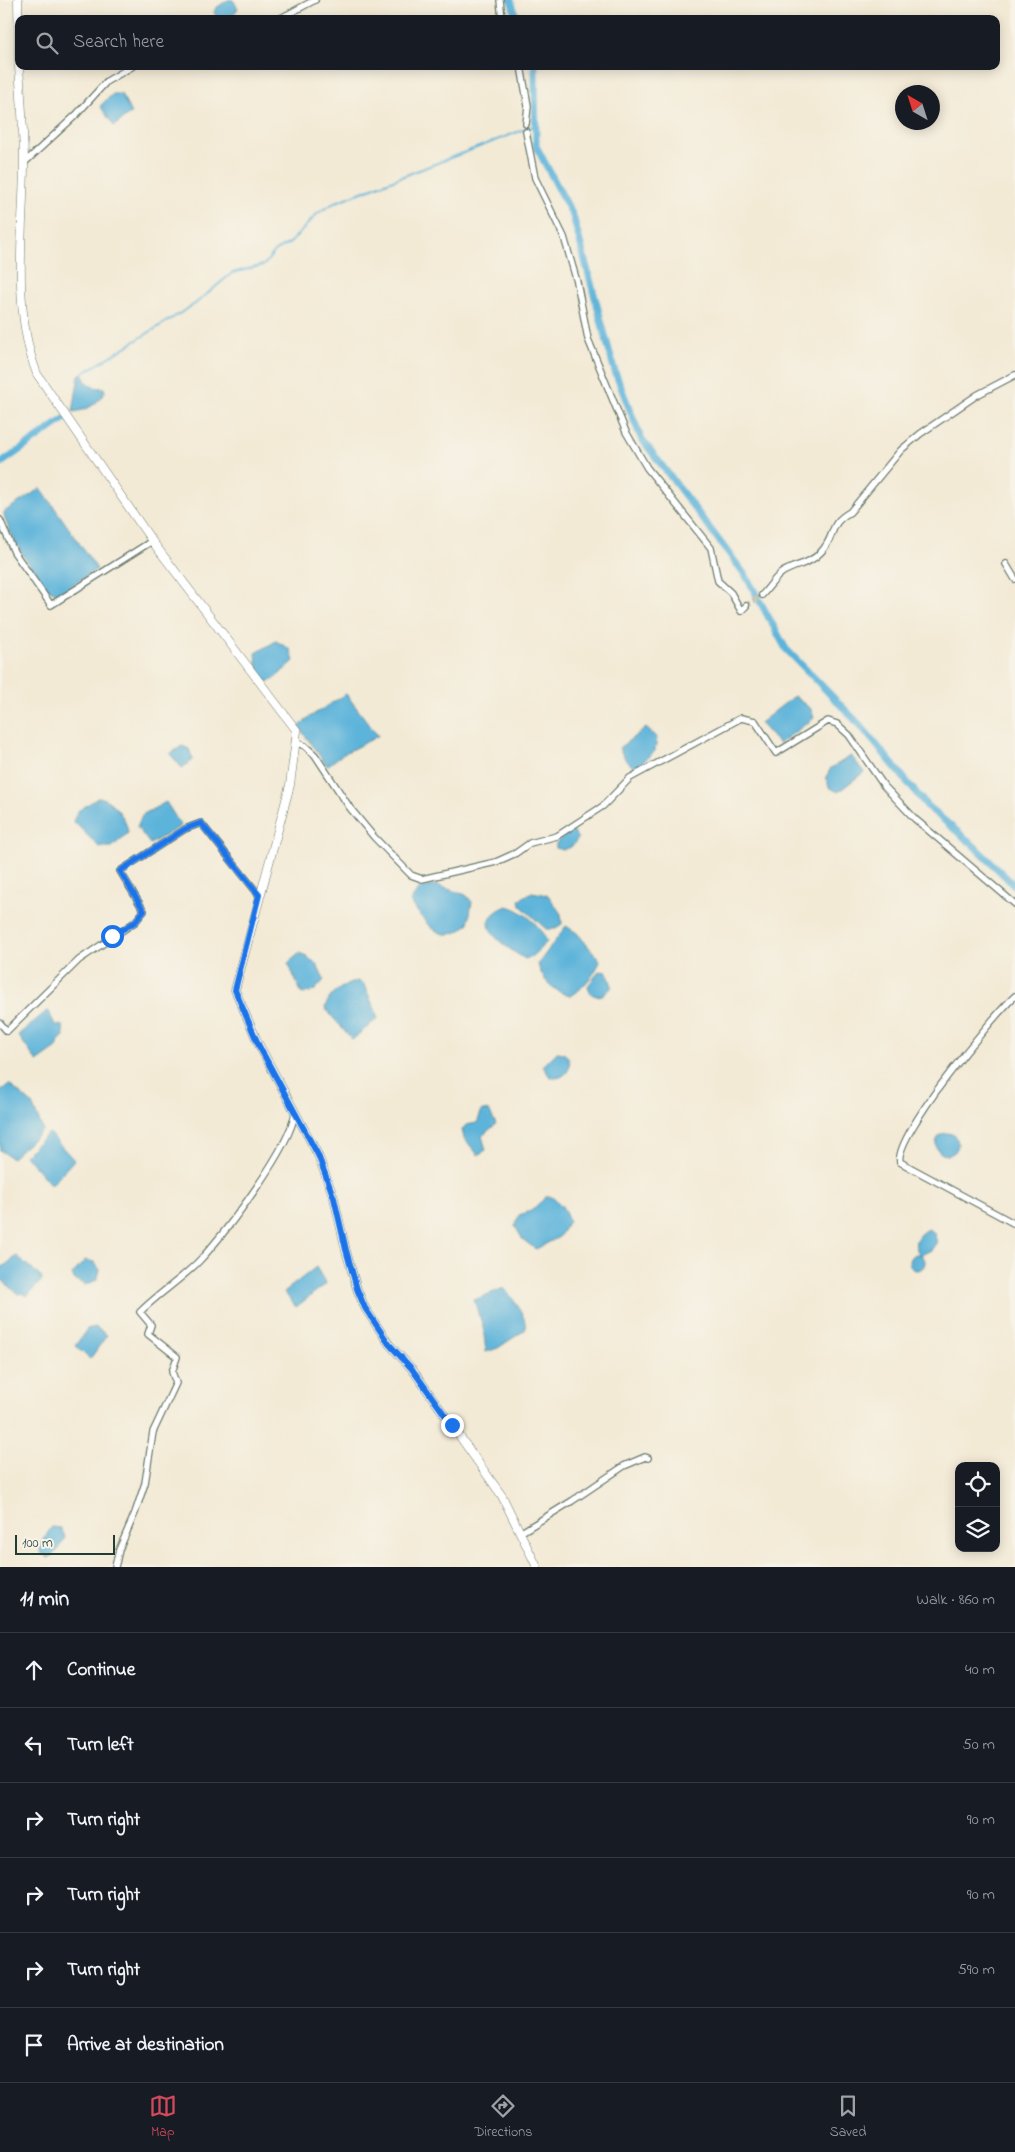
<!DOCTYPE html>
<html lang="en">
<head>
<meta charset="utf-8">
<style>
	:root { --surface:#171b24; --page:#242831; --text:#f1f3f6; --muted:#9ea1a6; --line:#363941; --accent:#d1495b }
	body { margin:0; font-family:"Indie Flower",sans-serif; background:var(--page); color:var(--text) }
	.controls { position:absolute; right:15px; bottom:15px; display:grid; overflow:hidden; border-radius:10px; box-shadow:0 2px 12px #0003 }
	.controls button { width:45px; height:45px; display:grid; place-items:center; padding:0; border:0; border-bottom:1px solid var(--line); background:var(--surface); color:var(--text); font:25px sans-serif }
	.compass { position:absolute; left:895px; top:85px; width:45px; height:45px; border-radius:50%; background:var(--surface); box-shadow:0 2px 12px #0003; rotate:321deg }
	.scale { position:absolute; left:15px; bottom:12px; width:100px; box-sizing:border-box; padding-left:5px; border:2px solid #1f3d34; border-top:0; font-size:14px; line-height:18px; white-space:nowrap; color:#1f3d34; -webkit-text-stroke:4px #f7f3e8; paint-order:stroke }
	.stop { position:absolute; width:15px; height:15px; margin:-11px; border:4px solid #1a73e8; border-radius:50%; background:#fff }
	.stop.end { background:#1a73e8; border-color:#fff; box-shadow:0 1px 5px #0008 }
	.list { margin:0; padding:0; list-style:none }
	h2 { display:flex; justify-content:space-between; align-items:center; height:65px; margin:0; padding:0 20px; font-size:21px }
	h2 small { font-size:16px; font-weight:400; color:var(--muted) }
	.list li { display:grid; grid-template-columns:32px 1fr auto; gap:15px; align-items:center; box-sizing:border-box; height:75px; padding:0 20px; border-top:1px solid var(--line) }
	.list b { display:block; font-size:19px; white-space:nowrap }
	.list em { font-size:16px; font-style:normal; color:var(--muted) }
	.icon { flex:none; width:28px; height:28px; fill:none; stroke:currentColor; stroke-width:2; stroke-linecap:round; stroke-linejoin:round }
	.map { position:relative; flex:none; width:1015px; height:1567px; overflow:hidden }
	.search { position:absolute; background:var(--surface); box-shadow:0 2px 12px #0003; left:15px; right:15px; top:15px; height:55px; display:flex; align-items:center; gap:12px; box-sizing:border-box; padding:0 18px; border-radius:10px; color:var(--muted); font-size:19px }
	.sheet { height:515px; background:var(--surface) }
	nav { display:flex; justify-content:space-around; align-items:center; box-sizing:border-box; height:70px; border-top:1px solid var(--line); background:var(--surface); font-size:14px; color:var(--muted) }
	nav a { display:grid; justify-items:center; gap:2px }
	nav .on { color:var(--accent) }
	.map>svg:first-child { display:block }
	.water { fill:#5db4da; stroke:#3e7887 }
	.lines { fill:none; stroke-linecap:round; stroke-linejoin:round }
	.stream { stroke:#5db4da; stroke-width:2 }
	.canal { stroke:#5db4da; stroke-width:7 }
	.street-tunnel { stroke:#c9c7b5; stroke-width:5.5; stroke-dasharray:5.5 3; stroke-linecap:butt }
	.street-casing { stroke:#697a6c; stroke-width:8 }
	.secondary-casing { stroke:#697a6c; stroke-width:9 }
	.street { stroke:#fff; stroke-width:5.5 }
	.secondary { stroke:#fff; stroke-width:8 }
	.route { stroke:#1a73e8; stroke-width:6 }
</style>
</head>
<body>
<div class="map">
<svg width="1015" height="1567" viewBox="0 0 1015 1567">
	<rect width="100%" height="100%" fill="#f7f3e8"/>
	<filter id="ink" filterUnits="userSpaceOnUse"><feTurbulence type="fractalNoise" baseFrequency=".02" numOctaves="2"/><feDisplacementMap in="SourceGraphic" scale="10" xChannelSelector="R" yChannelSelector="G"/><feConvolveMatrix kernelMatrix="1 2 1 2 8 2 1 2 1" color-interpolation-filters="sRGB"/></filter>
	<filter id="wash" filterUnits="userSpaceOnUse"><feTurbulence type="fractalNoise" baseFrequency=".0096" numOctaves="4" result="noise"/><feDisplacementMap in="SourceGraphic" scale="20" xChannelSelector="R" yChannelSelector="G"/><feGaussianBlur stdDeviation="1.12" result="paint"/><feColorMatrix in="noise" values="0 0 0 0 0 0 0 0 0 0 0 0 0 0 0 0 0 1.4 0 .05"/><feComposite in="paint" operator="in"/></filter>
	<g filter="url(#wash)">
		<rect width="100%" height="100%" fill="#f3ead5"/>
		<path class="water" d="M 228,0 L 233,0 L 238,8 C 233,17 227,20 217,18 L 214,12 L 216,8 Z
			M 113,94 L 121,94 L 131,113 L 114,126 L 100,106 Z
			M 82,373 C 86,385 92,388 104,388 L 105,392 C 96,405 88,410 73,412 L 79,375 Z
			M 41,488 L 97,569 L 59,594 C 56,593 51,591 48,589 C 37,580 3,526 4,512 Z
			M 276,641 L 290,649 L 294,661 L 273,680 L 265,682 L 258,673 L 256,653 Z
			M 346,694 L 378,736 L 343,754 L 327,766 L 299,727 L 308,718 Z
			M 794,696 L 811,709 L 814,718 L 779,744 L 760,723 Z
			M 646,728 L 657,738 L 655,751 L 635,769 L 626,760 L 619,748 Z
			M 182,746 L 189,749 L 193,760 L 182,768 L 170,754 Z
			M 851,756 L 864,772 L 838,792 L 829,787 L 826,777 L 831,768 Z
			M 99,797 C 113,800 127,819 128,833 L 112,847 L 99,847 L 73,821 L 78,811 Z
			M 166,802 L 181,826 L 150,844 L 137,827 L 142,815 Z
			M 573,831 L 578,839 L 571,847 L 563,850 L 556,848 L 556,843 L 567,832 Z
			M 436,885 L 466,895 L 472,902 L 468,924 C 445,948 425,925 412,903 L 411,900 L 419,889 Z
			M 532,892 L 548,895 L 561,914 L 562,924 L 554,929 L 546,929 L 521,906 L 519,900 Z
			M 507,906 C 524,910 540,925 547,942 L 531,957 L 525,959 C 506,947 466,923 507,906 Z
			M 566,926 L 577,933 L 600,960 C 597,973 582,989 570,996 C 555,992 541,980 538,964 Z
			M 300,953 L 316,963 L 324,980 L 314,991 L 302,994 L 288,963 Z
			M 599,971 L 607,972 L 612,986 C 607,996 590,1002 588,986 Z
			M 357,981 L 364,984 L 378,1018 L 352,1040 L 325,1008 C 330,992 342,986 357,981 Z
			M 48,1010 L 55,1025 L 63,1026 L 64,1036 L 59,1041 L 57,1048 L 37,1062 L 18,1035 Z
			M 557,1052 C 577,1052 572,1083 550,1077 L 543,1066 Z
			M 9,1084 L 32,1104 L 43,1130 L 12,1158 L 0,1150 L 0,1092 Z
			M 482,1110 L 489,1111 L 496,1124 L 482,1136 L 486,1150 L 478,1155 L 464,1138 L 462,1130 L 466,1125 L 477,1123 Z
			M936 1144a11 11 0 1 1 22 0a11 11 0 1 1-22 0Z
			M 49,1133 L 74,1160 L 51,1185 L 25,1155 Z
			M 546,1197 L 552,1197 L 562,1206 L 569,1221 L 559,1237 L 536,1249 L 523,1240 L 515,1226 L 519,1215 L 531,1211 Z
			M 928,1229 L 934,1233 L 937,1242 L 931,1250 L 921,1255 C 910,1245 917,1234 928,1229 Z
			M909 1262a8 8 0 1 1 16 0a8 8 0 1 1-16 0Z
			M 17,1256 L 43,1279 L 27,1296 L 23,1293 L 18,1294 L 0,1278 L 0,1269 Z
			M 85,1260 L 94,1262 L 100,1270 L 97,1280 L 85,1285 L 74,1279 L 72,1275 Z
			M 316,1267 L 326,1284 L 296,1307 L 284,1292 Z
			M 504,1288 C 512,1298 528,1316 525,1330 L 498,1348 L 486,1352 L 483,1326 L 474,1300 Z
			M 95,1327 L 107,1335 L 90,1359 L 75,1346 L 87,1329 Z
			M 52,1527 L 61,1528 L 65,1537 L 58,1550 L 49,1558 L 41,1553 L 39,1545 Z"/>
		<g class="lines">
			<path class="stream" d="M 82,374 L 195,304 L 232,273 L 264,265 L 275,251 L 290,243 L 318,213 L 336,202 L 536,125"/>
			<path class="canal" d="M 511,0 L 517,19
				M 535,66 L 536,146 L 573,216 L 615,372 L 641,438 L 746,576 L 786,649 L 861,726 L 927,806 L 972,844 L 1015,886
				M 0,464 L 64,419"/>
		</g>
	</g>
	<g filter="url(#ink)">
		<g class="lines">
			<path class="street-tunnel" d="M 746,606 L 762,595"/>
			<defs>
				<path id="street" d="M 500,0 L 502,19
					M 279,19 L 315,0
					M 521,66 L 528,106 L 526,124
					M 526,132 L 535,178 L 564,237 L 577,282 L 588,339 L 626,432 L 647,468 L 711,548 L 718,581 L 731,593 L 741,611 L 746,606
					M 24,163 L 76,115 L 107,81 L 133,66
					M 0,520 L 14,552 L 51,605 L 152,541
					M 1006,564 L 1015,579
					M 762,595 C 768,589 776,576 783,572 C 797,564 810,564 821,552 C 837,535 827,525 850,512 L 901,450 L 920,434 L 977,395 L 1015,375
					M 295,742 L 305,746 L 315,755 L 350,808 L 374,837 L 411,875 L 422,879 L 496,862 L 516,853 L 530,843 L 557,836 L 603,806 L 630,778 L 741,718 L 755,721 L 776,753 L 828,721 L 837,724 L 849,735 L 884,786 L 915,819 L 1015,904
					M 1015,996 C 993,1016 893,1137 900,1162 L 1015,1224
					M 0,1023 L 7,1031 L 79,960 L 135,922 L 144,911 L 120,871 L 185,829 L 201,823 L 259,895
					M 520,1533 L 572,1501 L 624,1466 L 645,1457 L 648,1458
					M 115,1567 L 119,1550 L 135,1513 L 145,1483 L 153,1432 L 176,1383 L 172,1372 L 177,1357 L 148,1334 L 151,1325 L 140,1312 C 159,1293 182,1279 200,1260 C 226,1232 290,1148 295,1113"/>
				<path id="secondary" d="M 18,0 L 19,61
					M 19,66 C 21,99 24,133 24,166 C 23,234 12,309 37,374 L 152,541 L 297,731 L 290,785 L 235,990 L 259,1045 L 318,1155 L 334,1198 L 346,1251 L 357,1289 L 365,1308 L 389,1344 L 412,1369 L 502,1496 L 537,1567"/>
			</defs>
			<use href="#street" class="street-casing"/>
			<use href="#secondary" class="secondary-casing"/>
			<use href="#street" class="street"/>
			<use href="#secondary" class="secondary"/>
		</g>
	</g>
	<g class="lines" filter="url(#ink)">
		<path class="route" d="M 112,936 L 135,922 L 144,911 L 120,871 L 185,829 L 201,823 L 259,895 L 235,990 L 259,1046 L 318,1155 L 334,1198 L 346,1250 L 357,1289 L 365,1308 L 389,1344 L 412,1369 L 452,1425"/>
	</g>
</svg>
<div class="controls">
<button><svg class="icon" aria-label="locate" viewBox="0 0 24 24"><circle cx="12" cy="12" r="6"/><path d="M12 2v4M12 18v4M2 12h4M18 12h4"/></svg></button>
<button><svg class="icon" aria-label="layers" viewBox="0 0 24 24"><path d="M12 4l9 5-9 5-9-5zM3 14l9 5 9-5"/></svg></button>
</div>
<svg class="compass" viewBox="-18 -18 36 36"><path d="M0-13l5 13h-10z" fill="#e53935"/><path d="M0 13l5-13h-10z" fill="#9ea1a6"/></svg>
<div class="scale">100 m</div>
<div class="stop" style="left:112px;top:936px"></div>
<div class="stop end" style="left:452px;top:1425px"></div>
<div class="search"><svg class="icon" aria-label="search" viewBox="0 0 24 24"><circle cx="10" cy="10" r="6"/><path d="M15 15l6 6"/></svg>Search here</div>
</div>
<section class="sheet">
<h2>11 min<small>Walk · 860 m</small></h2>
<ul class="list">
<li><svg class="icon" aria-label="ahead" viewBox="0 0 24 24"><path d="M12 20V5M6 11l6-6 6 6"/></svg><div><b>Continue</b></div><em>40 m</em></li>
<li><svg class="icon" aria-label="left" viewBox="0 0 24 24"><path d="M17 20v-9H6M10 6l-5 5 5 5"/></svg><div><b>Turn left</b></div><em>50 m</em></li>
<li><svg class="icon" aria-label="right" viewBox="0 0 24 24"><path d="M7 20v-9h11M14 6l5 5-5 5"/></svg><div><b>Turn right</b></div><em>90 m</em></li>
<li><svg class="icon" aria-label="right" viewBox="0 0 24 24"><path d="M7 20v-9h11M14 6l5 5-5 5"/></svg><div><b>Turn right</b></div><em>90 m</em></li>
<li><svg class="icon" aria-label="right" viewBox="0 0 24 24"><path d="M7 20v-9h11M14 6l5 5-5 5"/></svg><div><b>Turn right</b></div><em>590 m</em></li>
<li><svg class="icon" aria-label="arrive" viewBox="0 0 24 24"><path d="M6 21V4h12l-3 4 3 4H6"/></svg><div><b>Arrive at destination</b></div></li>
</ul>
</section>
<nav>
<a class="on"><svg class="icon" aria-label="map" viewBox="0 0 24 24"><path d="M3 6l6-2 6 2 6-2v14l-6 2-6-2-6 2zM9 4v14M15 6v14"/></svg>Map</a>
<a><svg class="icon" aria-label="directions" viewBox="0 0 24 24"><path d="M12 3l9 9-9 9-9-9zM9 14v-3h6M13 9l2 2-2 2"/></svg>Directions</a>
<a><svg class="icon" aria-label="saved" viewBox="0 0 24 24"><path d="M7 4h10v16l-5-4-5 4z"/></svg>Saved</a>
</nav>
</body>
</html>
